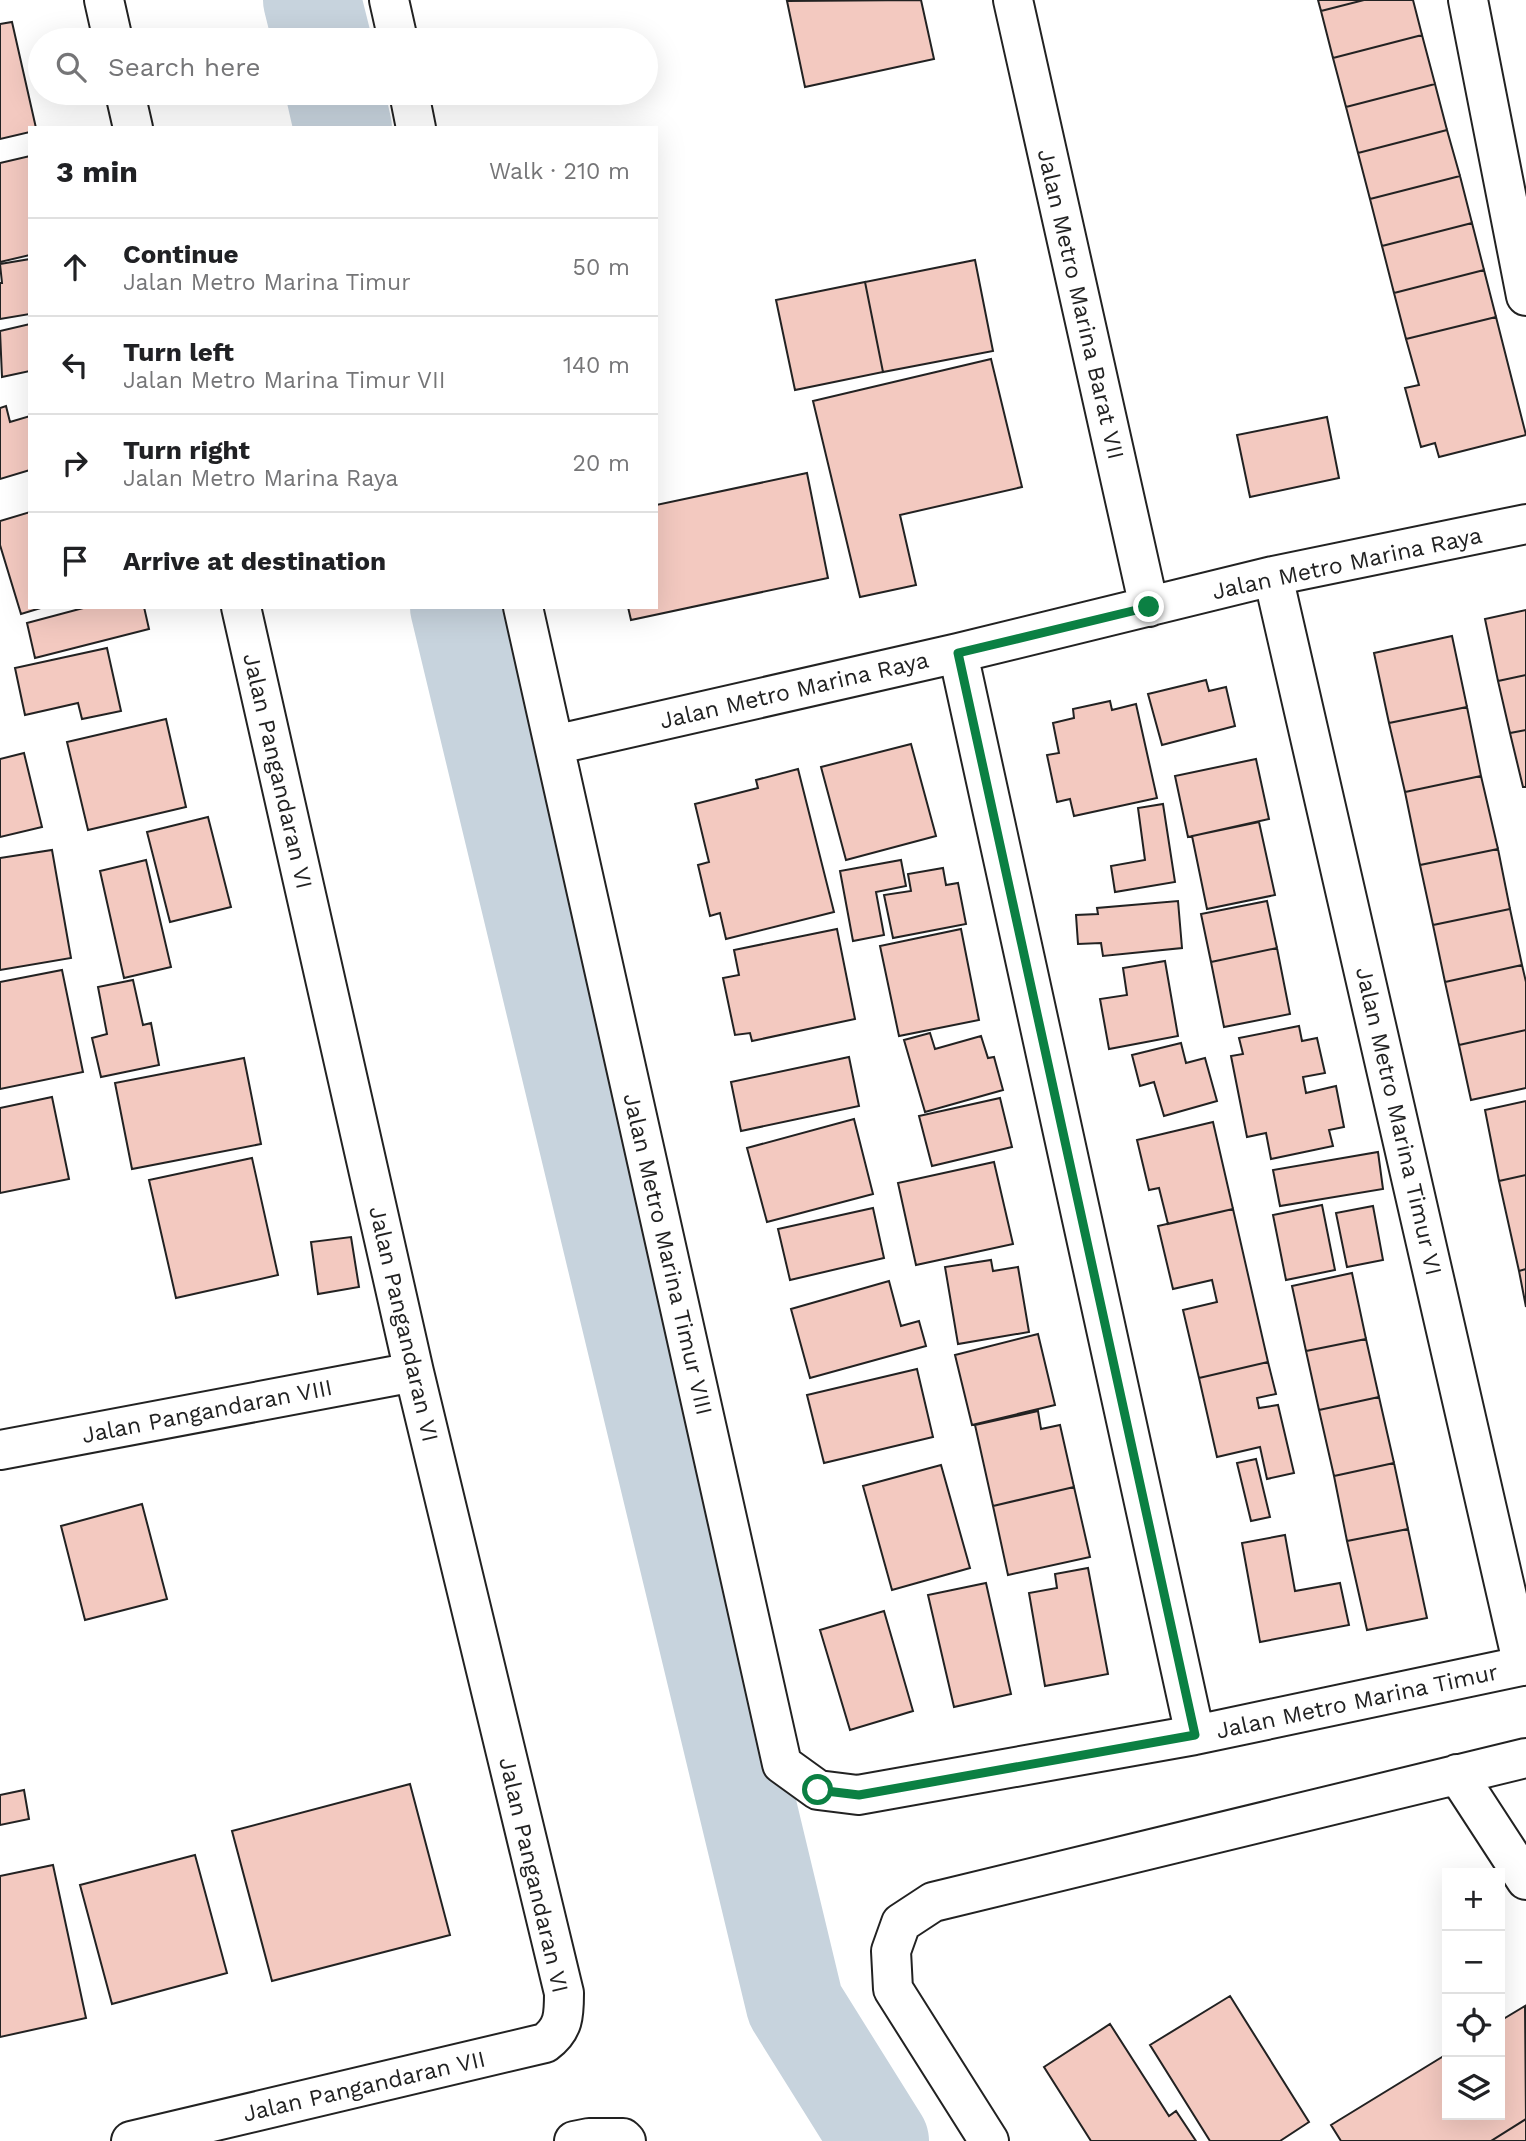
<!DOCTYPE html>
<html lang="en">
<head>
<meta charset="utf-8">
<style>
	:root { --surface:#fff; --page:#f2f2f2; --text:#202124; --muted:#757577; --line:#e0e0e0 }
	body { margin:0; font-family:"Work Sans",sans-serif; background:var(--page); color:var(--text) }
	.controls { position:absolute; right:21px; bottom:21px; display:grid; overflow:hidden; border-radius:0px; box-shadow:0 7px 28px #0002 }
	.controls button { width:63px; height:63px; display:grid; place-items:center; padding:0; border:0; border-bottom:2px solid var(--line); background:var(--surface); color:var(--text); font:35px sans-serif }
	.stop { position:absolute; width:21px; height:21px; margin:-16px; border:5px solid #0b8043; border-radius:50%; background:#fff }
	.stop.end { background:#0b8043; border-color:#fff; box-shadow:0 2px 7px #0008 }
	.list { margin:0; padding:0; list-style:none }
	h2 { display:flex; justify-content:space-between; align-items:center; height:91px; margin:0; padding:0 28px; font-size:30px }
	h2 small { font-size:23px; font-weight:400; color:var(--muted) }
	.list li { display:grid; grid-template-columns:46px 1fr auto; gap:21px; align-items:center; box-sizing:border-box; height:98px; padding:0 28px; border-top:2px solid var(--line) }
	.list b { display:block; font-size:26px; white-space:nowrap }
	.list p { margin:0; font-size:23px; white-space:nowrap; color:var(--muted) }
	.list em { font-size:23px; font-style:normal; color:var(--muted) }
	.icon { flex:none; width:38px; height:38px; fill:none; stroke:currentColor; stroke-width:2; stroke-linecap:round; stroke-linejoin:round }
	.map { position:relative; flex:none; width:1526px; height:2141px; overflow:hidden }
	.search { position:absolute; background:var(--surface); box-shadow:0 7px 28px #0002; left:28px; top:28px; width:630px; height:77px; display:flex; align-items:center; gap:18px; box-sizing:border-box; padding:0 24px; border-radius:38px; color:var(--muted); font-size:26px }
	.panel { position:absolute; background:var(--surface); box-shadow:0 7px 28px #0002; left:28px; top:126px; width:630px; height:483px; border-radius:0px }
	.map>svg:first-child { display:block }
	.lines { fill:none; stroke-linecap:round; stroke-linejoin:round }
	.river { stroke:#c7d3dd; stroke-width:98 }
	.building { fill:#f3c9c0; stroke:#222; stroke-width:2 }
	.minor-casing { stroke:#222; stroke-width:42 }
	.minor { stroke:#fff; stroke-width:38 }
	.route { stroke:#0b8043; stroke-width:9 }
	.labels { text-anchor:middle; stroke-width:5; stroke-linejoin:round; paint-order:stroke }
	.street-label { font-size:23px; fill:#222; stroke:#fff }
</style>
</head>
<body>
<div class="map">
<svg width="1526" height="2141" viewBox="0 0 1526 2141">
	<rect width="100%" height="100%" fill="#fff"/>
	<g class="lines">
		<path class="river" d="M 312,0 L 322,40
			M 335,93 L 343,128
			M 459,607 L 795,2005 L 880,2141"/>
	</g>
	<path class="building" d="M 921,0 L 934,59 L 805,87 L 787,1 Z
		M 1318,0 L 1364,0 L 1321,11 Z
		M 1364,0 L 1413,0 L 1422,35 L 1333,58 L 1321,11 Z
		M 12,22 L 36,128 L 30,128 L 30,132 L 0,139 L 0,24 Z
		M 1422,35 L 1435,84 L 1346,107 L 1333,58 Z
		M 1435,84 L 1447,130 L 1358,153 L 1346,107 Z
		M 1447,130 L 1460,176 L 1370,199 L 1358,153 Z
		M 30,156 L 30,255 L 0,262 L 0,163 Z
		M 1460,176 L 1472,223 L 1382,246 L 1370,199 Z
		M 1472,223 L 1484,270 L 1394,293 L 1382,246 Z
		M 30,259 L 30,314 L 0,319 L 0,283 L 2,283 L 0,264 Z
		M 975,260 L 993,351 L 883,372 L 865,282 Z
		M 1484,270 L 1496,317 L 1406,339 L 1394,293 Z
		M 865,282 L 883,372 L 795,390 L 776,300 Z
		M 1496,317 L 1526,435 L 1439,457 L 1435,443 L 1421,447 L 1405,388 L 1419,385 L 1406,339 Z
		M 30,324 L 30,371 L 2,377 L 0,331 Z
		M 991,359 L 1022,487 L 900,515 L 916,585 L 860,597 L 813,401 Z
		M 6,406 L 10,422 L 30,416 L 30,470 L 0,479 L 0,408 Z
		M 1327,417 L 1339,478 L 1250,497 L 1237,435 Z
		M 807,473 L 828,578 L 631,620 L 628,607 L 656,607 L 656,505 Z
		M 30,512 L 30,607 L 44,607 L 21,614 L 0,545 L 0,521 Z
		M 87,607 L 144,607 L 149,629 L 35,658 L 27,623 Z
		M 1526,610 L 1526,675 L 1498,681 L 1485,619 Z
		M 1452,636 L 1467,707 L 1389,723 L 1374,653 Z
		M 107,648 L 121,711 L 82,719 L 78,703 L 25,715 L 15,668 Z
		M 1526,675 L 1526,730 L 1510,733 L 1498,681 Z
		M 1206,680 L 1209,691 L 1226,687 L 1235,726 L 1162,745 L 1148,694 Z
		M 1110,701 L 1112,710 L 1136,704 L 1157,798 L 1074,816 L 1070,799 L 1057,802 L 1047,755 L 1059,753 L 1053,723 L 1074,718 L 1073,709 Z
		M 1467,707 L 1481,776 L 1405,792 L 1389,723 Z
		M 166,719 L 186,807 L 88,830 L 67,742 Z
		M 1526,730 L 1526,787 L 1523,787 L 1510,733 Z
		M 911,744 L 936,836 L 846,860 L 821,767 Z
		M 24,753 L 42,827 L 0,837 L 0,759 Z
		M 1256,759 L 1269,819 L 1188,837 L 1175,776 Z
		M 798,769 L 834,912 L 726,939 L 720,913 L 710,916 L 698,865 L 709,862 L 695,804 L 758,788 L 756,780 Z
		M 1481,776 L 1498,849 L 1420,865 L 1405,792 Z
		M 1163,804 L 1175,882 L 1115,892 L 1111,866 L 1145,860 L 1138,808 Z
		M 208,817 L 231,907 L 170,922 L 147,832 Z
		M 1259,822 L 1275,895 L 1207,909 L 1192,836 Z
		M 1498,849 L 1510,909 L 1433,925 L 1420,865 Z
		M 52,850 L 71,958 L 0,970 L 0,858 Z
		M 146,860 L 171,967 L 124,978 L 100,871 Z
		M 901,860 L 906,886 L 876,892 L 884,935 L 853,941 L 840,871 Z
		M 943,868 L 946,885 L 958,883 L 966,924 L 893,938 L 884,895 L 911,891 L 908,874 Z
		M 1178,901 L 1182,948 L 1103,956 L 1101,943 L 1078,944 L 1076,915 L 1098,914 L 1097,908 Z
		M 1267,901 L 1277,948 L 1211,962 L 1201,914 Z
		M 1510,909 L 1522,965 L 1445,982 L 1433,925 Z
		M 837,929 L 855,1019 L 752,1041 L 750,1033 L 735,1035 L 723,978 L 739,975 L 734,950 Z
		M 961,929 L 979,1020 L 899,1036 L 880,946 Z
		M 1277,948 L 1290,1014 L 1224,1027 L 1211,962 Z
		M 1165,961 L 1178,1036 L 1109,1049 L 1100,999 L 1127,995 L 1123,968 Z
		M 1522,965 L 1526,982 L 1526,1030 L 1459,1045 L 1445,982 Z
		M 62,970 L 83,1072 L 0,1089 L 0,982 Z
		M 133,980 L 143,1025 L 151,1023 L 159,1065 L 101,1077 L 92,1038 L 107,1034 L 98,987 Z
		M 1299,1026 L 1302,1041 L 1317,1038 L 1325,1073 L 1303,1077 L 1306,1093 L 1336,1086 L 1344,1127 L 1329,1130 L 1333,1146 L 1271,1159 L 1266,1133 L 1247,1137 L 1231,1056 L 1243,1054 L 1239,1038 Z
		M 1526,1030 L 1526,1088 L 1471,1100 L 1459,1045 Z
		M 930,1033 L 935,1049 L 981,1036 L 988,1058 L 994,1057 L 1003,1090 L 925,1112 L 904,1040 Z
		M 1181,1043 L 1186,1063 L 1205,1058 L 1217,1101 L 1164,1116 L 1154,1082 L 1140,1086 L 1132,1055 Z
		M 849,1057 L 859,1106 L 741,1131 L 731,1082 Z
		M 244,1058 L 261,1144 L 132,1169 L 115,1083 Z
		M 52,1097 L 69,1179 L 0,1193 L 0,1108 Z
		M 1000,1098 L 1012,1147 L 932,1166 L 919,1116 Z
		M 1526,1101 L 1526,1175 L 1499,1181 L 1485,1110 Z
		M 854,1119 L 873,1194 L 767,1222 L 747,1148 Z
		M 1213,1122 L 1233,1209 L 1168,1224 L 1159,1188 L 1149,1190 L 1137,1140 Z
		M 1378,1152 L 1383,1189 L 1280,1206 L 1273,1170 Z
		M 252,1158 L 278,1275 L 176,1298 L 149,1180 Z
		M 994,1162 L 1013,1244 L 916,1265 L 898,1183 Z
		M 1526,1175 L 1526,1269 L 1519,1271 L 1499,1181 Z
		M 1322,1205 L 1335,1270 L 1286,1280 L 1273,1215 Z
		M 1373,1206 L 1383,1260 L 1347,1267 L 1336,1213 Z
		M 873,1208 L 884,1258 L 790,1280 L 778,1229 Z
		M 1233,1209 L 1268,1362 L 1199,1378 L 1183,1310 L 1217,1302 L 1212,1280 L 1173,1289 L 1158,1226 Z
		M 351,1237 L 359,1287 L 318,1294 L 311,1242 Z
		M 991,1260 L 993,1271 L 1018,1267 L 1029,1332 L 958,1344 L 945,1267 Z
		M 1526,1269 L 1526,1307 L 1519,1271 Z
		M 1352,1273 L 1366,1339 L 1306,1351 L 1292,1286 Z
		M 889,1281 L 901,1326 L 919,1321 L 926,1346 L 810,1378 L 791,1309 Z
		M 1038,1334 L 1055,1405 L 972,1425 L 955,1355 Z
		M 1366,1339 L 1379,1397 L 1319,1410 L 1306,1351 Z
		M 1268,1362 L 1276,1394 L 1257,1398 L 1259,1408 L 1278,1405 L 1294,1473 L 1267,1479 L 1260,1447 L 1217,1457 L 1199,1378 Z
		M 917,1369 L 933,1437 L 824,1463 L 807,1395 Z
		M 1379,1397 L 1394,1463 L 1334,1476 L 1319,1410 Z
		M 1038,1411 L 1041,1429 L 1060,1425 L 1074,1487 L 993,1506 L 975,1425 Z
		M 1256,1459 L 1270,1517 L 1251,1521 L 1237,1463 Z
		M 1394,1463 L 1408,1529 L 1347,1541 L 1334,1476 Z
		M 941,1465 L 970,1568 L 892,1590 L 863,1486 Z
		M 1074,1487 L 1090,1557 L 1008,1575 L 993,1506 Z
		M 142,1504 L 167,1599 L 85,1620 L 61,1526 Z
		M 1408,1529 L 1427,1618 L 1367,1630 L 1347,1541 Z
		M 1285,1535 L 1295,1591 L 1340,1583 L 1349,1625 L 1260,1642 L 1242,1543 Z
		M 1088,1568 L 1108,1674 L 1045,1686 L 1029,1593 L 1057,1588 L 1055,1574 Z
		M 986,1583 L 1011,1694 L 954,1707 L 928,1595 Z
		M 884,1611 L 913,1711 L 850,1730 L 820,1630 Z
		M 410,1784 L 450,1935 L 272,1981 L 232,1831 Z
		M 24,1790 L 29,1819 L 0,1825 L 0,1795 Z
		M 195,1855 L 227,1973 L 112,2004 L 80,1885 Z
		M 53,1865 L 86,2018 L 0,2037 L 0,1876 Z
		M 1230,1996 L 1309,2122 L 1280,2141 L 1210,2141 L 1150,2045 Z
		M 1525,2006 L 1526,2119 L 1491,2141 L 1341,2141 L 1331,2125 L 1447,2054 L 1447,2115 L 1500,2115 L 1500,2021 Z
		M 1110,2024 L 1169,2116 L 1176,2111 L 1196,2141 L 1091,2141 L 1044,2067 Z
		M 1526,2119 L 1526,2141 L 1491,2141 Z"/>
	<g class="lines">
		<defs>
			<path id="minor" d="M 104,0 L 113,40
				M 389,0 L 398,40
				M 1013,0 L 1149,607
				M 1468,0 L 1526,296
				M 125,93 L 133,128
				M 409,93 L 416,128
				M 1273,576 L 1523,1666
				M 523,607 L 782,1764 L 818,1790 L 858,1795 L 1195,1735 L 1526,1665
				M 958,653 L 1195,1735
				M 554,745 L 958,653 L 1273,576 L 1526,524
				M 0,1450 L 414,1372
				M 1457,1774 L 1526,1880
				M 131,2141 L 545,2043 C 564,2029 564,2015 564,1993 L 414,1372 L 241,607
				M 574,2141 L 589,2138 L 623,2138 L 626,2141
				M 989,2141 L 893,1989 L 891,1951 L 901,1923 L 933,1902 L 1526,1758"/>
		</defs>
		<use href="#minor" class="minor-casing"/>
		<use href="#minor" class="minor"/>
	</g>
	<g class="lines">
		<path class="route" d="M 818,1790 L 859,1795 L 1195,1735 L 958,653 L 1149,607"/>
	</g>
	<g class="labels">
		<g class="street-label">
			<text transform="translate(1081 304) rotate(77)" y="8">Jalan Metro Marina Barat VII</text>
			<text transform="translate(1347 563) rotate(-12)" y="8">Jalan Metro Marina Raya</text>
			<text transform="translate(794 690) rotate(-13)" y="8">Jalan Metro Marina Raya</text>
			<text transform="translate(278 771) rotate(77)" y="8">Jalan Pangandaran VI</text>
			<text transform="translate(1399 1121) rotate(77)" y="8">Jalan Metro Marina Timur VI</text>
			<text transform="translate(668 1254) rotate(77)" y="8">Jalan Metro Marina Timur VIII</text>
			<text transform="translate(404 1324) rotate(77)" y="8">Jalan Pangandaran VI</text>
			<text transform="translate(207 1411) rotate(-11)" y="8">Jalan Pangandaran VIII</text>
			<text transform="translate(1357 1701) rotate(-12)" y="8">Jalan Metro Marina Timur</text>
			<text transform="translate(534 1875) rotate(77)" y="8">Jalan Pangandaran VI</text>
			<text transform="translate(364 2086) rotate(-13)" y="8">Jalan Pangandaran VII</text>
		</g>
	</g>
</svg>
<div class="controls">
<button>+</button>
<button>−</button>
<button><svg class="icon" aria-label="locate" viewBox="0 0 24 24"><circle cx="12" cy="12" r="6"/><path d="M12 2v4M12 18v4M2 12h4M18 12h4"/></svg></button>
<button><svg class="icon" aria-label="layers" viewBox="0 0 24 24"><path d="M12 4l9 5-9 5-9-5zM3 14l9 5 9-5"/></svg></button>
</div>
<div class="stop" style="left:818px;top:1790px"></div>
<div class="stop end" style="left:1149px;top:607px"></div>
<div class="search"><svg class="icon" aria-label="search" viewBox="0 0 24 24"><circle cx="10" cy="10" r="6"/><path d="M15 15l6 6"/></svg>Search here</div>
<section class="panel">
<h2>3 min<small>Walk · 210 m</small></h2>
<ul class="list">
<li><svg class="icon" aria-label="ahead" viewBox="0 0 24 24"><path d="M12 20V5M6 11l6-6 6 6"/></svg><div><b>Continue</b><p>Jalan Metro Marina Timur</p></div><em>50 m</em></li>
<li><svg class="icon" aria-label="left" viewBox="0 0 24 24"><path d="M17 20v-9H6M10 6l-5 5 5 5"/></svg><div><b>Turn left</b><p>Jalan Metro Marina Timur VII</p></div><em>140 m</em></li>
<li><svg class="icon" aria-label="right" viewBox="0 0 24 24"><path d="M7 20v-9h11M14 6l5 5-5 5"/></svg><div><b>Turn right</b><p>Jalan Metro Marina Raya</p></div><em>20 m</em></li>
<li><svg class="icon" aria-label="arrive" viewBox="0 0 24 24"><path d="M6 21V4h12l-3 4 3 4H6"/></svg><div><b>Arrive at destination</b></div></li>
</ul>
</section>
</div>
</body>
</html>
